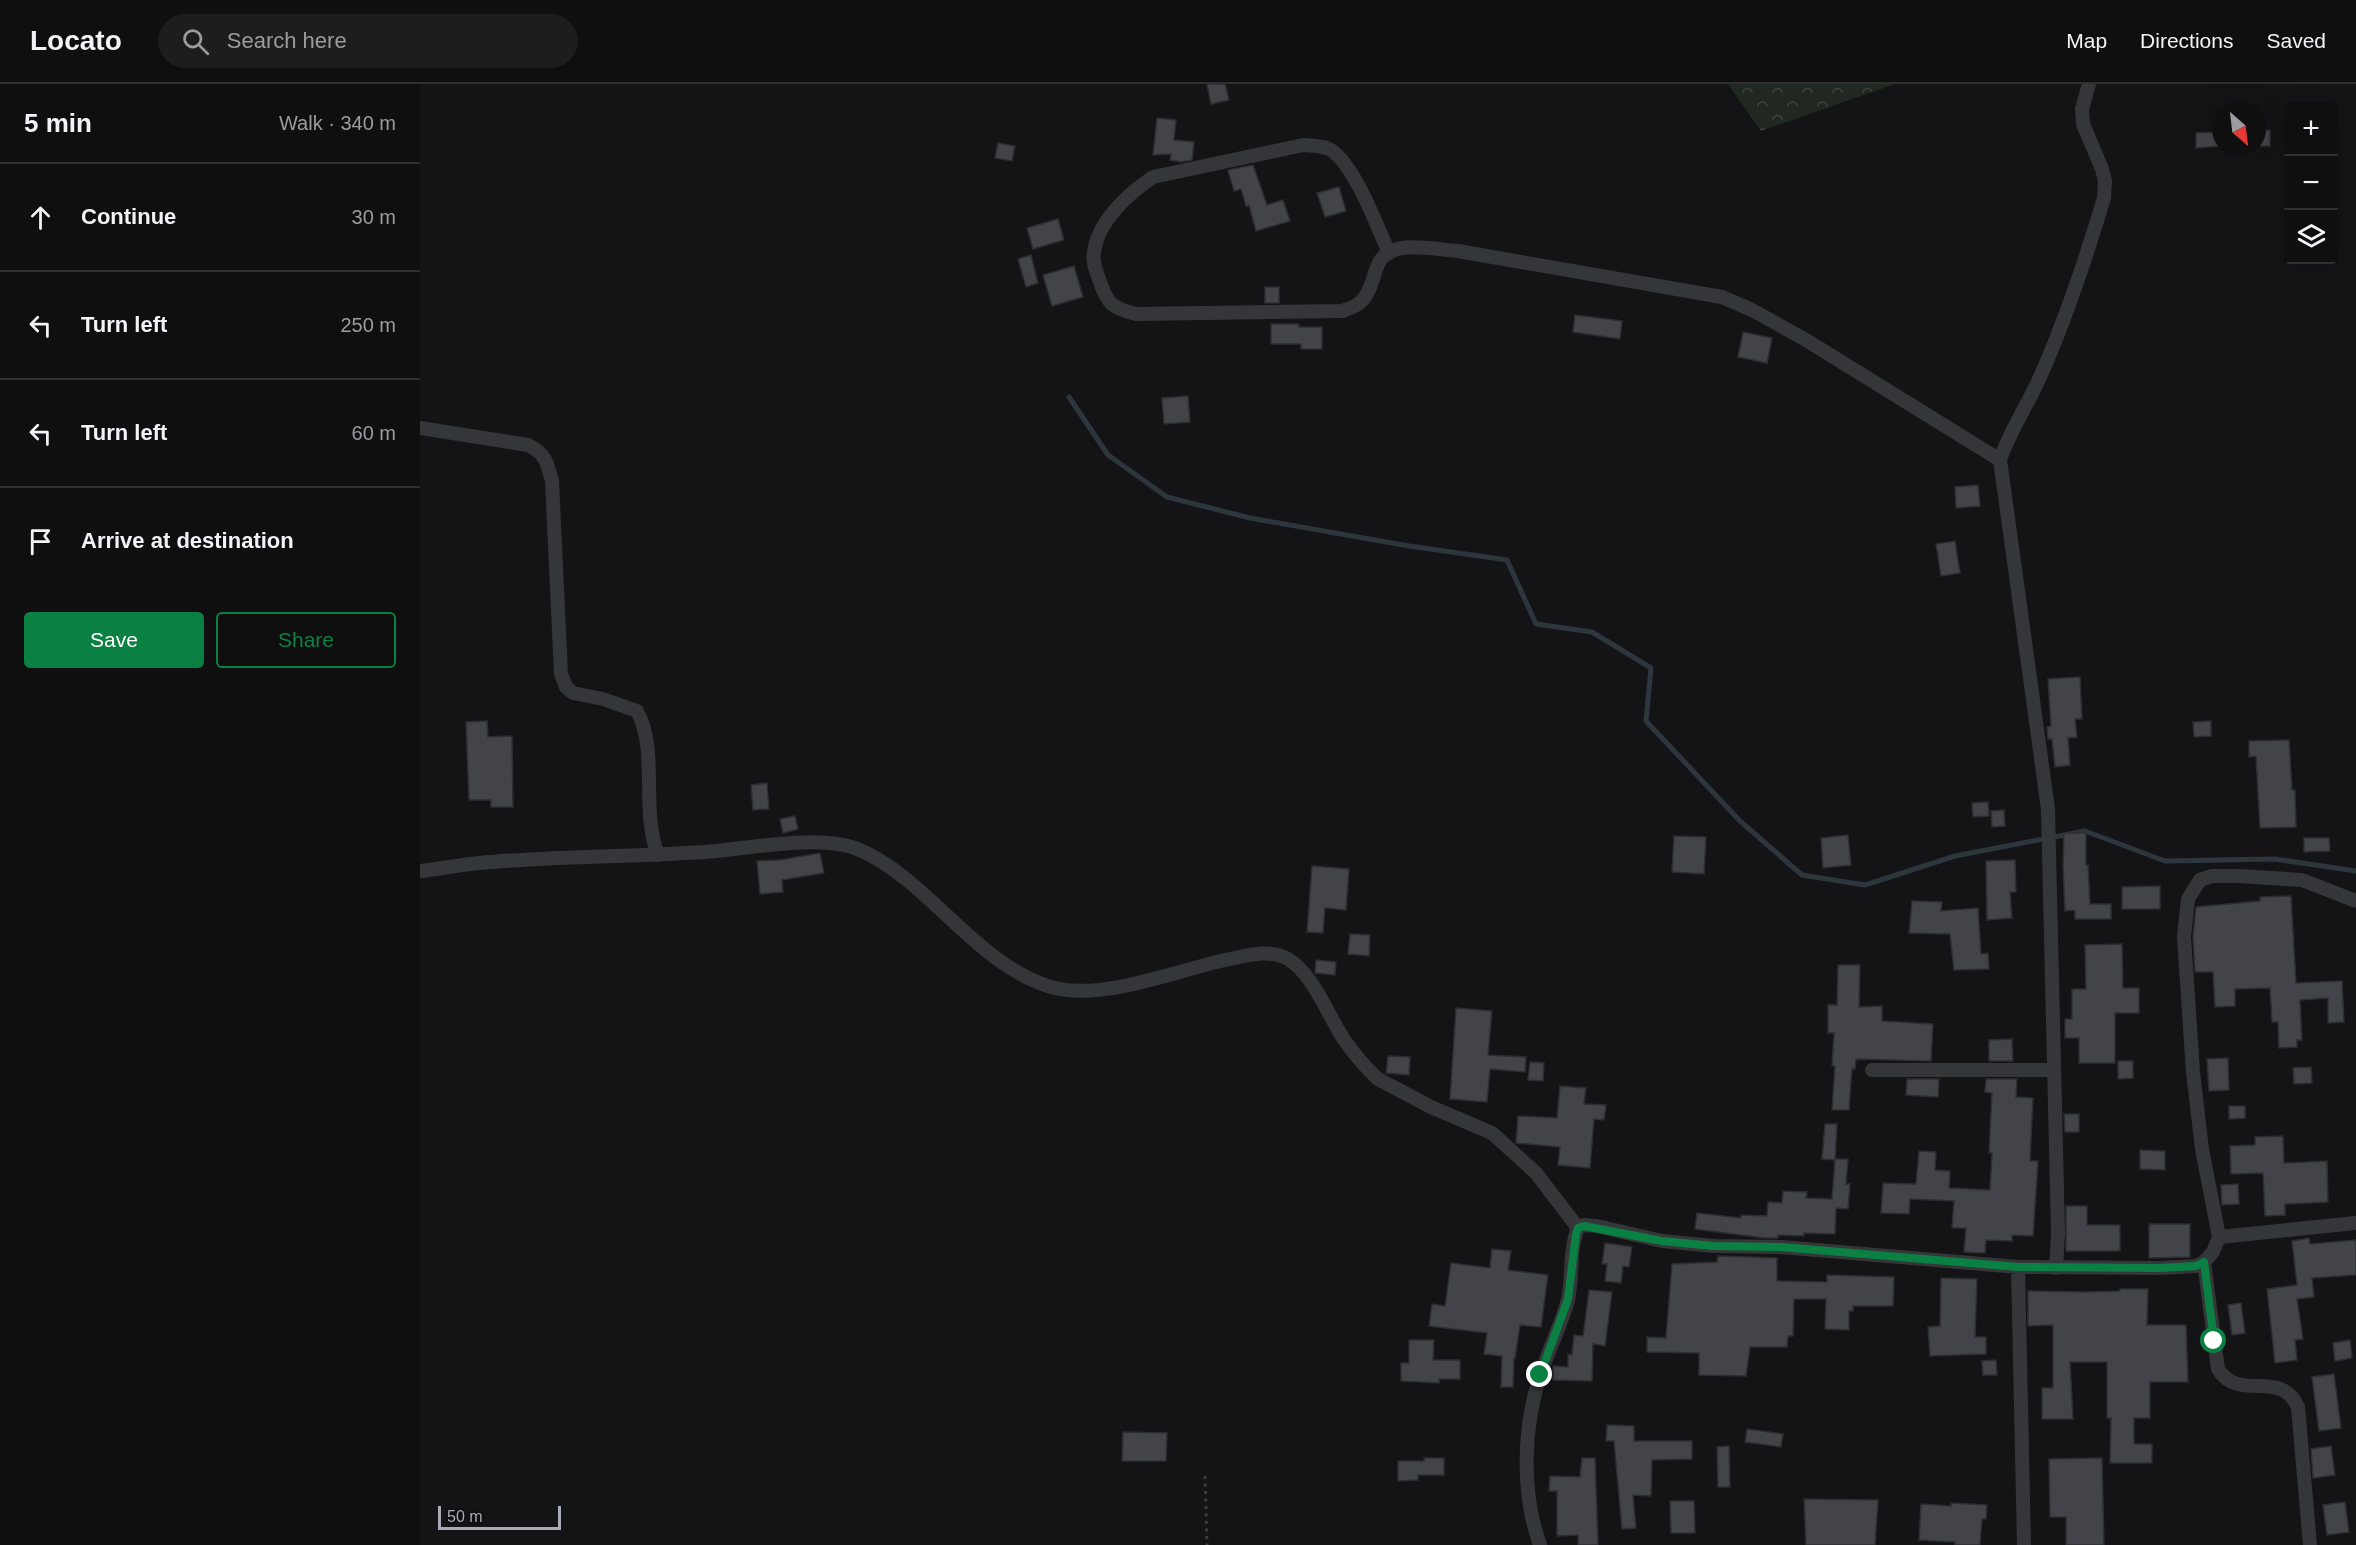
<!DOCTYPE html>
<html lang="en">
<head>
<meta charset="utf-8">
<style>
	:root { --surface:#0f0f10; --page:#1d1d1e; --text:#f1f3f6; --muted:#9b9c9f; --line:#2f2f30; --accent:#0b8043 }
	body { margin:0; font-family:Arial,sans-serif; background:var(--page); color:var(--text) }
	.controls { position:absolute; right:18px; top:18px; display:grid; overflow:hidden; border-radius:6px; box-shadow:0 6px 24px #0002 }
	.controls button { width:54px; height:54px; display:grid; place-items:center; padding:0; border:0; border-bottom:2px solid var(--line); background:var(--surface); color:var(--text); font:30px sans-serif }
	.compass { position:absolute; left:1792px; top:18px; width:54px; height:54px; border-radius:50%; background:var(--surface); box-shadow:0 6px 24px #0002; rotate:152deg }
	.scale { position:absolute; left:18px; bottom:15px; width:123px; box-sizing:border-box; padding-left:6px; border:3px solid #a7abb5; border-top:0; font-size:16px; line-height:21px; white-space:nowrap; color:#a7abb5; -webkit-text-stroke:4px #0f0f11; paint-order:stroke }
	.stop { position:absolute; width:18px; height:18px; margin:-14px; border:4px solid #0b8043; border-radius:50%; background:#fff }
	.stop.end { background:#0b8043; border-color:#fff; box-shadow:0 2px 6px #0008 }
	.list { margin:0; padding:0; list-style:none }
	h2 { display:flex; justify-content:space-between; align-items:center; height:78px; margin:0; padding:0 24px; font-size:26px }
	h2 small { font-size:20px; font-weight:400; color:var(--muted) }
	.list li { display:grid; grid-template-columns:39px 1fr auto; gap:18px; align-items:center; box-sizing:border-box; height:108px; padding:0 24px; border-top:2px solid var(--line) }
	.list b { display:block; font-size:22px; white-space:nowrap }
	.list em { font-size:20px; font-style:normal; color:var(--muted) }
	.actions { display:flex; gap:12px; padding:18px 24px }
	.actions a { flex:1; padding:14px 0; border:2px solid var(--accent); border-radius:6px; text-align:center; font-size:21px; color:var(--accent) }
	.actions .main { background:var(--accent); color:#fff }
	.icon { flex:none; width:33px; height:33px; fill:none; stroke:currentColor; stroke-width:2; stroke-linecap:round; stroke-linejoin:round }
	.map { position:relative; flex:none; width:1936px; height:1461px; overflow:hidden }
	header { display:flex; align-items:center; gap:36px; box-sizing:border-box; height:84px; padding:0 30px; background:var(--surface); border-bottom:2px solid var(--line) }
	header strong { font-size:28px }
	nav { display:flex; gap:33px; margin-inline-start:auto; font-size:21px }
	.search { width:420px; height:54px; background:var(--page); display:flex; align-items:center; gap:15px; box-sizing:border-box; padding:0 21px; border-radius:33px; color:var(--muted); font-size:22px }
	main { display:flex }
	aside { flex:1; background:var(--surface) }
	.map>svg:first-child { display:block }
	.forest { fill:url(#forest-crowns) }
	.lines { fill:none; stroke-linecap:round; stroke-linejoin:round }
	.stream { stroke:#2e363d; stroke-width:5 }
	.building { fill:#434449; stroke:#2e2e31; stroke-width:1.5 }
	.path { stroke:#3b3d41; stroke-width:3; stroke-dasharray:3 4.5; stroke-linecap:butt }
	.minor { stroke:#35363a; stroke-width:14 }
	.route { stroke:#0b8043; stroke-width:8 }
</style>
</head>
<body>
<header>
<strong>Locato</strong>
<div class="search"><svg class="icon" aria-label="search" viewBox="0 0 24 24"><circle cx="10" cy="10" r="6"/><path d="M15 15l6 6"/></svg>Search here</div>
<nav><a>Map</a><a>Directions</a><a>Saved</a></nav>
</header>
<main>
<aside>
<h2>5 min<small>Walk · 340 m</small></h2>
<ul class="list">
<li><svg class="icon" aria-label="ahead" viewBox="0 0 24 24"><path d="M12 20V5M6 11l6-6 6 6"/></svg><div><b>Continue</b></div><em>30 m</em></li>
<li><svg class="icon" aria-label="left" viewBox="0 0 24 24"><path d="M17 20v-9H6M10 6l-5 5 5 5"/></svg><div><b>Turn left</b></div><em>250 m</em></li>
<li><svg class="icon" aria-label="left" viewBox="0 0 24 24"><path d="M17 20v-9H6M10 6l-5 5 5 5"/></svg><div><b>Turn left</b></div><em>60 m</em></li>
<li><svg class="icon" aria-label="arrive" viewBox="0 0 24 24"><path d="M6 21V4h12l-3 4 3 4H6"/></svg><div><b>Arrive at destination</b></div></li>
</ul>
<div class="actions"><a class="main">Save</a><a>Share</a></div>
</aside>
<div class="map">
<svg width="1936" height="1461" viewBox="0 0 1936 1461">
	<defs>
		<pattern id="forest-crowns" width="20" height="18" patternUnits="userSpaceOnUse" patternTransform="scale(1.5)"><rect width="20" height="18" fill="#202821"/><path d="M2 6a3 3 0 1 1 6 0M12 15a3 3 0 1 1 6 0" fill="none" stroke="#3e443f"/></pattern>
	</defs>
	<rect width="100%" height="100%" fill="#141416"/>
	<path class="forest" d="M 1308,0 L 1475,0 L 1341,47 Z"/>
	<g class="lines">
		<path class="stream" d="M 649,313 L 688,371 L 747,413 L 830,434 L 989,462 L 1087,476 L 1116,540 L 1172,548 L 1231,584 L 1226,637 L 1320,737 L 1382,791 L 1445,801 L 1535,772 L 1665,747 L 1745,777 L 1855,775 L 1936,787"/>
	</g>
	<path class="building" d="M 787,0 L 805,0 L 809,16 L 791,20 Z
		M 737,34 L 756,36 L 754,56 L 774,58 L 772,76 L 761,78 L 750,76 L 751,70 L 733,71 Z
		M 1850,46 L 1850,62 L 1837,62 L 1837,47 Z
		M 1801,48 L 1801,62 L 1776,64 L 1776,49 Z
		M 578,59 L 595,62 L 592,77 L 575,74 Z
		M 833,81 L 847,121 L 863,116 L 870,137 L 836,147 L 829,121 L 826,122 L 821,105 L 814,107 L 808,86 Z
		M 919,103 L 926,127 L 905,133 L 897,109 Z
		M 638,135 L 644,156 L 613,165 L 607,144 Z
		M 611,171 L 618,199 L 606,203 L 598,175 Z
		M 654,182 L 663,213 L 632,222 L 623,191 Z
		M 845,203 L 859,203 L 859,219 L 845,219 Z
		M 1155,231 L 1202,237 L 1200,255 L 1153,248 Z
		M 851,240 L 879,240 L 879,243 L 902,243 L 902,265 L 881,265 L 881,260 L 851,260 Z
		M 1323,248 L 1352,254 L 1347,279 L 1318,273 Z
		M 768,312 L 770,338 L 744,340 L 742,314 Z
		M 1558,401 L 1560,422 L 1536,424 L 1535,403 Z
		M 1535,457 L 1540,489 L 1521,492 L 1516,460 Z
		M 1660,593 L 1662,635 L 1655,635 L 1657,653 L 1648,654 L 1650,681 L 1635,683 L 1632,655 L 1628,655 L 1627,643 L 1631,642 L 1628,595 Z
		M 67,637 L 68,653 L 92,652 L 93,723 L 71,723 L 71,716 L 49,716 L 46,638 Z
		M 1791,637 L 1791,652 L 1774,653 L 1773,638 Z
		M 1869,656 L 1872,706 L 1875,706 L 1876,743 L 1840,744 L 1836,672 L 1829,673 L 1829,657 Z
		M 347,699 L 349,725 L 333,726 L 331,701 Z
		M 1568,718 L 1569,732 L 1553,733 L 1552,719 Z
		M 1584,726 L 1585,742 L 1572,743 L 1571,727 Z
		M 375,732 L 378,745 L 363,749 L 360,735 Z
		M 1644,749 L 1666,749 L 1666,781 L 1668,781 L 1670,820 L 1691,820 L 1691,835 L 1655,835 L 1655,826 L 1645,827 L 1643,782 Z
		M 1428,751 L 1431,781 L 1403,784 L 1401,754 Z
		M 1254,752 L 1286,753 L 1284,790 L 1252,788 Z
		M 1884,754 L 1909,754 L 1910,767 L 1884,768 Z
		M 400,769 L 404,789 L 362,796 L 363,808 L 340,810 L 337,777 L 360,776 Z
		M 1595,776 L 1596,808 L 1590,808 L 1592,834 L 1567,836 L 1566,777 Z
		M 892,782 L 929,785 L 926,826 L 905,824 L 903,849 L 887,848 Z
		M 1740,802 L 1740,825 L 1702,825 L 1702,803 Z
		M 1871,812 L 1876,899 L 1922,897 L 1924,938 L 1908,939 L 1908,914 L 1880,916 L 1882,956 L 1877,956 L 1877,963 L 1859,964 L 1858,938 L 1852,938 L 1850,904 L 1815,905 L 1815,922 L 1795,923 L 1793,888 L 1775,888 L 1773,853 L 1776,823 L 1840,817 L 1840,813 Z
		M 1492,817 L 1522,818 L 1521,827 L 1558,824 L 1561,870 L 1568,869 L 1569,885 L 1534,886 L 1530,850 L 1489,849 Z
		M 930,850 L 950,851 L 949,872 L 928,870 Z
		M 1702,860 L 1703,904 L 1719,904 L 1719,929 L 1695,929 L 1695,979 L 1659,979 L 1659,954 L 1645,954 L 1645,935 L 1652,935 L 1652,905 L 1666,905 L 1665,861 Z
		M 896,876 L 916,878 L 915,891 L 895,889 Z
		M 1418,881 L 1440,881 L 1439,923 L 1462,922 L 1462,937 L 1513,940 L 1511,977 L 1436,975 L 1435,985 L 1432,984 L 1429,1026 L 1412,1026 L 1415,982 L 1412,982 L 1414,949 L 1408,949 L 1408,921 L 1417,921 Z
		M 1036,924 L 1072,927 L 1068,971 L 1106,973 L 1105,988 L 1070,985 L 1067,1018 L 1030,1015 Z
		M 1592,955 L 1593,977 L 1569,977 L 1569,956 Z
		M 968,972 L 990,973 L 989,991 L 966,989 Z
		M 1808,974 L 1809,1006 L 1789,1007 L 1787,975 Z
		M 1698,977 L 1713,977 L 1713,994 L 1698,995 Z
		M 1110,978 L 1124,979 L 1123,997 L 1108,996 Z
		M 1891,983 L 1892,999 L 1874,1000 L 1873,984 Z
		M 1487,995 L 1519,995 L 1518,1013 L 1486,1011 Z
		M 1566,995 L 1597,995 L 1596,1013 L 1613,1014 L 1610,1077 L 1618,1077 L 1613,1152 L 1592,1151 L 1592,1157 L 1566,1156 L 1565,1169 L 1544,1168 L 1546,1144 L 1532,1144 L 1534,1117 L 1490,1115 L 1489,1130 L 1461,1129 L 1463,1099 L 1496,1100 L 1499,1067 L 1516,1068 L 1515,1086 L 1530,1087 L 1529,1104 L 1570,1106 L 1572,1069 L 1569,1069 L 1572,1009 L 1565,1008 Z
		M 1140,1002 L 1166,1004 L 1164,1020 L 1186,1021 L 1184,1036 L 1174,1035 L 1170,1084 L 1138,1081 L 1140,1063 L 1096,1059 L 1098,1032 L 1137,1034 Z
		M 1809,1022 L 1825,1022 L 1825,1034 L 1809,1035 Z
		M 1644,1030 L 1659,1030 L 1659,1048 L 1645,1048 Z
		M 1405,1040 L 1417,1040 L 1415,1076 L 1402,1075 Z
		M 1863,1052 L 1864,1079 L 1907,1077 L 1908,1118 L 1865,1120 L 1865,1131 L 1845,1132 L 1843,1089 L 1811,1090 L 1810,1062 L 1835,1061 L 1835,1053 Z
		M 1720,1066 L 1745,1067 L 1745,1086 L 1720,1085 Z
		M 1415,1075 L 1428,1075 L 1426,1100 L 1430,1100 L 1428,1125 L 1416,1124 L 1415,1150 L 1384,1149 L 1384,1152 L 1358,1151 L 1358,1154 L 1344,1154 L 1275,1145 L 1277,1129 L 1321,1134 L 1321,1131 L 1347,1132 L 1348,1118 L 1362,1119 L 1363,1107 L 1387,1108 L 1386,1114 L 1412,1115 Z
		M 1818,1100 L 1819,1120 L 1802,1121 L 1801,1101 Z
		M 1646,1122 L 1667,1122 L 1667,1141 L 1700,1141 L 1700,1167 L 1646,1167 Z
		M 1729,1140 L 1770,1140 L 1770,1173 L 1729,1174 Z
		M 1889,1154 L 1890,1160 L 1936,1156 L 1936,1191 L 1892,1194 L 1894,1213 L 1877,1215 L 1883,1255 L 1875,1256 L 1877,1276 L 1855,1279 L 1847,1205 L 1877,1201 L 1872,1157 Z
		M 1185,1159 L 1212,1163 L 1209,1183 L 1203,1182 L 1201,1199 L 1185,1197 L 1187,1180 L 1182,1180 Z
		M 1072,1165 L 1091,1167 L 1088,1186 L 1128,1191 L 1121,1243 L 1100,1241 L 1095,1274 L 1094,1274 L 1093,1303 L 1081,1303 L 1082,1272 L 1064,1270 L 1067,1249 L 1009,1242 L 1012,1220 L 1025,1222 L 1031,1179 L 1070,1184 Z
		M 1298,1172 L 1357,1174 L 1357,1197 L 1407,1198 L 1407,1191 L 1474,1193 L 1473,1222 L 1433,1222 L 1433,1227 L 1429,1227 L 1429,1246 L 1405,1245 L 1406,1215 L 1374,1215 L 1373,1252 L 1368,1252 L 1367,1263 L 1330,1263 L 1326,1292 L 1279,1291 L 1279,1269 L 1227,1268 L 1227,1253 L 1246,1254 L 1252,1180 L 1297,1178 Z
		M 1521,1194 L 1557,1195 L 1555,1253 L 1566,1253 L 1566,1270 L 1510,1272 L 1508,1243 L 1520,1242 Z
		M 1700,1205 L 1728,1205 L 1727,1241 L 1766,1241 L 1768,1298 L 1730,1298 L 1730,1334 L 1714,1334 L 1714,1360 L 1732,1360 L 1732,1379 L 1690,1379 L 1691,1334 L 1687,1334 L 1687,1278 L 1650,1278 L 1653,1335 L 1622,1335 L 1622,1304 L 1633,1304 L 1633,1241 L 1608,1242 L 1608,1207 L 1667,1208 L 1700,1207 Z
		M 1169,1206 L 1192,1208 L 1185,1262 L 1173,1260 L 1172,1297 L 1133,1296 L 1133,1282 L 1148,1283 L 1148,1270 L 1152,1271 L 1154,1251 L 1163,1252 Z
		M 1821,1219 L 1825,1249 L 1812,1251 L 1808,1221 Z
		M 989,1256 L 1014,1256 L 1013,1276 L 1040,1276 L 1040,1295 L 1019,1295 L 1019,1299 L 981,1297 L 981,1279 L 989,1279 Z
		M 1930,1256 L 1932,1274 L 1915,1277 L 1913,1259 Z
		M 1576,1276 L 1577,1291 L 1563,1291 L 1562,1277 Z
		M 1914,1290 L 1921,1344 L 1899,1347 L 1892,1293 Z
		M 1187,1341 L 1214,1342 L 1214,1357 L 1272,1357 L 1272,1375 L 1232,1376 L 1231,1412 L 1213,1411 L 1216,1444 L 1202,1445 L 1194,1357 L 1186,1357 Z
		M 1327,1345 L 1363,1350 L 1361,1363 L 1325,1358 Z
		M 703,1348 L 747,1349 L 746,1377 L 702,1377 Z
		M 1309,1362 L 1310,1403 L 1298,1403 L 1297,1363 Z
		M 1911,1362 L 1915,1391 L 1893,1394 L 1891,1365 Z
		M 1004,1374 L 1024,1374 L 1024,1391 L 998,1391 L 998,1396 L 978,1397 L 978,1377 L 1004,1377 Z
		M 1162,1374 L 1175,1374 L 1178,1461 L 1158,1461 L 1158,1451 L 1137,1452 L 1137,1407 L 1129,1407 L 1130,1392 L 1160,1393 Z
		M 1682,1374 L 1684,1461 L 1646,1461 L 1646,1433 L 1630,1433 L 1629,1375 Z
		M 1384,1415 L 1458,1416 L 1455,1461 L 1386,1461 Z
		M 1250,1417 L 1274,1417 L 1275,1449 L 1251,1449 Z
		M 1925,1418 L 1929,1448 L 1907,1451 L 1903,1421 Z
		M 1531,1419 L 1567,1421 L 1566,1435 L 1562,1435 L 1560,1461 L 1535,1461 L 1535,1458 L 1499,1456 L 1501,1420 L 1531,1422 Z"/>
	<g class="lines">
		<path class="path" d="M 785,1392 L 787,1461"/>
		<path class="minor" d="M 969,169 C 957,142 935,82 911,66 C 903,61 892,62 883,61 L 733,93 C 708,110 678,137 674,168 C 672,177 676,187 679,195 C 687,220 692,224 716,230 L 922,227 C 931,224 940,221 945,213 C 959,193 950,170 982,164 C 999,161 1020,166 1038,167 L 1302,213 L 1332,226 L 1386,256 L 1580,376 L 1628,725 L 1638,1149 L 1636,1184
			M 0,344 L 108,361 C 126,370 127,378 132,397 L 141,590 L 146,603 L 153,609 L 183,615 L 217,627 C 239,668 220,724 238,771
			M 1580,376 C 1590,346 1608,321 1620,293 C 1646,235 1666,174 1684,114 L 1685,97 L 1682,85 L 1663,40 L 1662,25 L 1669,0
			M 0,787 C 20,785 39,781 59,779 C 134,772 209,773 285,768 C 327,765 401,749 440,766 C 510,797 555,880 631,903 C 682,918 759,885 810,875 C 829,871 851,865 868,875 C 893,890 908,931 923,954 C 933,969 945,983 958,995 L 1011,1023 L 1072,1049 L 1116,1089 L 1158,1144
			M 1452,986 L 1634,986
			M 1799,1153 L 1936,1139
			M 1784,1178 L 1798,1285 C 1819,1319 1861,1284 1878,1323 L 1890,1461
			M 1598,1183 L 1604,1461
			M 1120,1461 C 1101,1408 1103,1342 1121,1289 C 1129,1265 1141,1241 1148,1216 C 1153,1192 1149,1166 1158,1144 L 1164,1141 L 1177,1142 L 1242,1157 L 1294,1162 L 1361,1163 L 1598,1183 L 1739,1184 L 1776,1182 L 1784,1178 L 1793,1168 L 1799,1153 L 1782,1065 L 1773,988 L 1764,853 L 1768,815 L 1780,796 L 1792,792 L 1819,792 L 1882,796 L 1936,817"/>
	</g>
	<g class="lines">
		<path class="route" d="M 1120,1291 L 1148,1215 L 1156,1150 L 1158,1144 L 1164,1142 L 1242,1157 L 1294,1162 L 1361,1163 L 1598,1183 L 1739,1184 L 1776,1182 L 1784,1178 L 1794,1257"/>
	</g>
</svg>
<div class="controls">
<button>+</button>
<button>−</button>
<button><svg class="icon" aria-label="layers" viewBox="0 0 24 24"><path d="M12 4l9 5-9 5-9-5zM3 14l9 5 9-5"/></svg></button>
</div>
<svg class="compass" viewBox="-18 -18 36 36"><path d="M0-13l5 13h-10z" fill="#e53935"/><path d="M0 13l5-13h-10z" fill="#9b9c9f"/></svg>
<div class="scale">50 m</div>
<div class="stop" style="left:1794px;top:1257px"></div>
<div class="stop end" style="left:1120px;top:1291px"></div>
</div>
</main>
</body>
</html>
